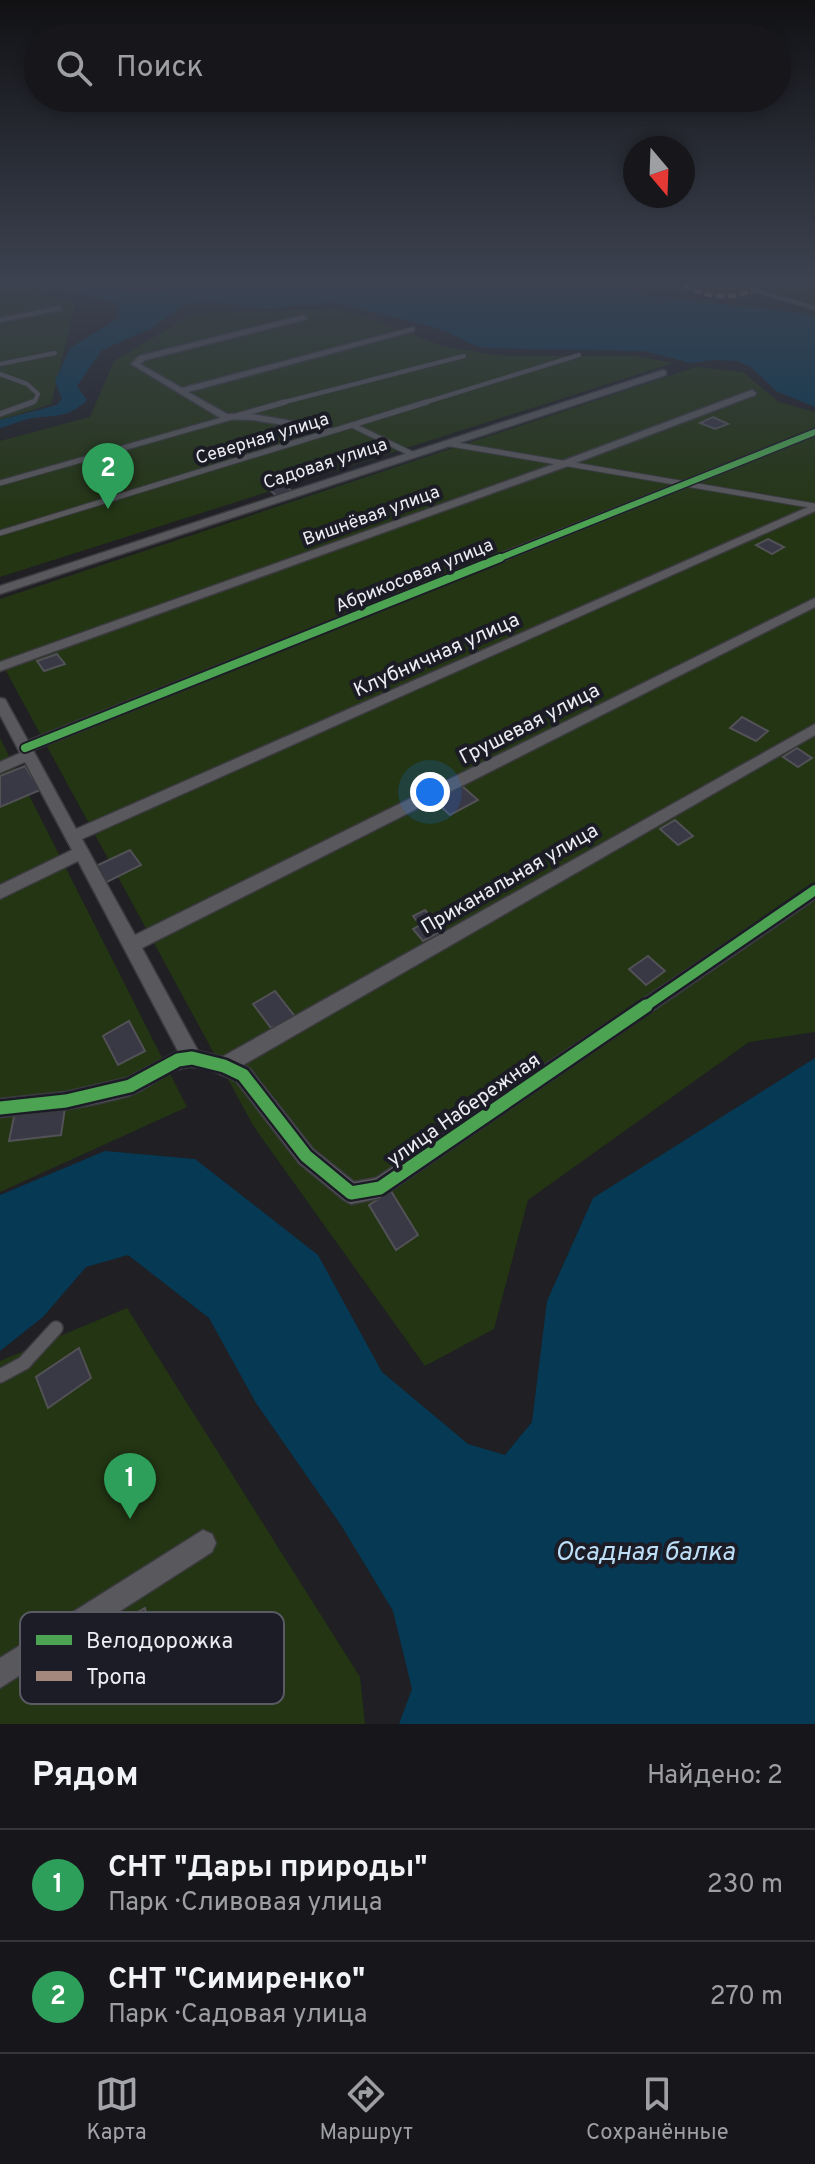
<!DOCTYPE html>
<html lang="ru">
<head>
<meta charset="utf-8">
<style>
	:root { --surface:#17171b; --page:#242428; --text:#f1f3f6; --muted:#9e9fa3; --line:#36363a; --accent:#a4a4ab }
	body { margin:0; font-family:Overpass,sans-serif; background:var(--page); color:var(--text) }
	.compass { position:absolute; left:623px; top:136px; width:72px; height:72px; border-radius:50%; background:var(--surface); box-shadow:0 4px 12px #0003; rotate:161deg }
	.you { position:absolute; left:430px; top:792px; width:28px; height:28px; margin:-20px; border:6px solid #fff; border-radius:50%; background:#1a73e8; box-shadow:0 0 0 12px #1a73e833 }
	.badge { display:grid; place-items:center; width:52px; height:52px; border-radius:50%; background:var(--accent); color:#fff; font-size:26px; font-weight:700 }
	.pin { position:absolute; translate:-50% -66px; filter:drop-shadow(0 2px 4px #0008) }
	.pin::after { content:''; position:absolute; top:42px; width:28px; height:24px; background:inherit; clip-path:polygon(0 0,100% 0,50% 100%) }
	.list { margin:0; padding:0; list-style:none }
	h2 { display:flex; justify-content:space-between; align-items:center; height:104px; margin:0; padding:0 32px; font-size:34px }
	h2 small { font-size:26px; font-weight:400; color:var(--muted) }
	.list li { display:grid; grid-template-columns:52px 1fr auto; gap:24px; align-items:center; box-sizing:border-box; height:112px; padding:0 32px; border-top:2px solid var(--line) }
	.list b { display:block; font-size:30px; white-space:nowrap }
	.list p { margin:0; font-size:26px; white-space:nowrap; color:var(--muted) }
	.list em { font-size:26px; font-style:normal; color:var(--muted) }
	.icon { flex:none; width:44px; height:44px; fill:none; stroke:currentColor; stroke-width:2; stroke-linecap:round; stroke-linejoin:round }
	.map { position:relative; flex:none; width:815px; height:1724px; overflow:hidden }
	.search { position:absolute; background:var(--surface); box-shadow:0 4px 12px #0003; left:24px; right:24px; top:24px; height:88px; display:flex; align-items:center; gap:20px; box-sizing:border-box; padding:0 28px; border-radius:44px; color:var(--muted); font-size:30px }
	.sheet { height:328px; background:var(--surface) }
	nav { display:flex; justify-content:space-around; align-items:center; box-sizing:border-box; height:112px; border-top:2px solid var(--line); background:var(--surface); font-size:22px; color:var(--muted) }
	nav a { display:grid; justify-items:center; gap:4px }
	nav .on { color:var(--accent) }
	.map>svg:first-child { display:block }
	.green { fill:#233513 }
	.water { fill:#063954 }
	.building { fill:#393845; stroke:#515156; stroke-width:2 }
	.lines { fill:none; stroke-linecap:round; stroke-linejoin:round }
	.service-far2-casing { stroke:#3a3a3f; stroke-width:5 }
	.service-far1-casing { stroke:#3a3a3f; stroke-width:7 }
	.service-casing { stroke:#3a3a3f; stroke-width:16 }
	.minor-casing { stroke:#3a3a3f; stroke-width:3 }
	.service-far2 { stroke:#59595d; stroke-width:4 }
	.service-far1 { stroke:#59595d; stroke-width:5 }
	.service { stroke:#59595d; stroke-width:13 }
	.minor { fill:#59595d; fill-rule:evenodd }
	.quiet { stroke:#a5887d; stroke-width:4; stroke-dasharray:8 4; stroke-linecap:butt }
	.cycleway-far3-casing { stroke:#1c1c27; stroke-width:9 }
	.cycleway-far2-casing { stroke:#1c1c27; stroke-width:12 }
	.cycleway-far1-casing { stroke:#1c1c27; stroke-width:15 }
	.cycleway-casing { stroke:#1c1c27; stroke-width:18 }
	.cycleway-far3 { stroke:#4ca352; stroke-width:6 }
	.cycleway-far2 { stroke:#4ca352; stroke-width:8 }
	.cycleway-far1 { stroke:#4ca352; stroke-width:10 }
	.cycleway { stroke:#4ca352; stroke-width:13 }
	.labels { text-anchor:middle; stroke-width:8; stroke-linejoin:round; paint-order:stroke }
	.far-street-label { font-size:18px; fill:#ececf3; stroke:#1c1c27 }
	.street-label { font-size:20px; fill:#ececf3; stroke:#1c1c27 }
	.near-water-label { font-size:26px; font-style:italic; fill:#bcdef6; stroke:#1c1c27 }
	.key { fill:#1c1c27; stroke:#5a5a64; stroke-width:2 }
	.key-label { font-size:22px; fill:#ececf3 }
</style>
</head>
<body>
<div class="map">
<svg width="815" height="1724" viewBox="0 0 815 1724">
	<rect width="100%" height="100%" fill="#1f1f24"/>
	<path class="green" d="M 0,279 L 257,279 L 147,284 L 55,283 L 35,290 L 76,303 L 51,404 L 0,420 Z
		M 694,279 L 815,279 L 815,311 L 757,293 L 735,300 L 685,288 L 697,281 Z
		M 338,309 L 387,324 L 445,347 L 506,356 L 634,356 L 674,363 L 0,577 L 0,441 L 90,417 L 114,361 L 194,313 Z
		M 696,367 L 743,372 L 779,402 L 815,412 L 815,1032 L 749,1042 L 528,1200 L 494,1329 L 425,1366 L 254,1127 L 0,660 L 0,599 Z
		M 0,738 L 187,1107 L 0,1192 Z
		M 127,1308 L 360,1677 L 365,1724 L 0,1724 L 0,1361 Z"/>
	<path class="water" d="M 278,279 L 581,279 L 657,297 L 803,313 L 815,318 L 815,407 L 776,391 L 752,368 L 738,361 L 712,360 L 691,363 L 644,351 L 487,348 C 466,345 460,336 441,330 C 411,319 379,315 348,305 L 334,302 L 269,308 L 211,302 L 184,304 L 152,328 L 102,350 L 77,386 L 87,400 C 69,418 56,415 32,418 C 22,420 11,425 0,428 L 0,420 L 57,405 L 62,399 L 55,381 L 70,348 L 120,317 L 118,303 L 82,294 L 51,291 C 81,284 113,291 143,292 C 166,292 189,287 211,286 C 235,286 256,290 278,279 Z
		M 815,1058 L 815,1724 L 399,1724 L 412,1689 L 393,1611 L 341,1525 L 256,1403 L 209,1318 L 128,1255 L 86,1267 L 43,1317 L 0,1351 L 0,1195 L 105,1151 L 195,1159 L 318,1255 L 382,1372 L 468,1444 L 505,1455 L 532,1422 L 547,1301 L 593,1198 Z"/>
	<path class="building" d="M 713,417 L 728,424 L 715,429 L 700,423 Z
		M 281,482 L 293,492 L 278,497 L 266,487 Z
		M 768,539 L 784,547 L 772,554 L 756,545 Z
		M 57,654 L 65,664 L 44,671 L 37,661 Z
		M 742,717 L 768,731 L 756,741 L 730,728 Z
		M 797,748 L 812,758 L 798,767 L 783,757 Z
		M 25,766 L 40,790 L 0,807 L 0,776 Z
		M 462,786 L 478,800 L 450,815 L 435,801 Z
		M 675,820 L 693,836 L 678,845 L 660,829 Z
		M 130,850 L 141,865 L 107,882 L 96,866 Z
		M 425,910 L 442,931 L 423,941 L 413,929 L 420,925 L 413,916 Z
		M 648,956 L 665,971 L 646,985 L 629,969 Z
		M 275,991 L 297,1019 L 271,1028 L 253,1004 Z
		M 129,1021 L 145,1051 L 118,1065 L 103,1036 Z
		M 66,1101 L 61,1135 L 9,1141 L 16,1107 Z
		M 391,1191 L 418,1235 L 396,1250 L 369,1205 Z
		M 79,1348 L 91,1378 L 48,1408 L 36,1377 Z
		M 145,1608 L 153,1647 L 111,1671 L 104,1631 Z"/>
	<g class="lines">
		<defs>
			<path id="service-far2" d="M 38,279 L 46,288
				M 768,279 L 753,290 L 815,308
				M 0,364 L 55,353
				M 0,374 L 27,384 L 38,394 L 35,401 L 28,404
				M 277,404 L 464,356
				M 420,404 L 579,355"/>
			<path id="service-far1" d="M 0,414 L 33,402
				M 352,425 L 414,455
				M 451,444 L 815,506
				M 0,483 L 285,402
				M 0,533 L 427,402"/>
			<path id="service" d="M 0,1376 L 24,1363 L 56,1328"/>
			<path id="minor" d="M 788,279 L 815,282 L 815,286 L 788,281 Z
				M 59,306 L 62,310 L 0,322 L 0,318 Z
				M 304,315 L 307,319 L 145,360 L 140,364 L 182,388 L 414,327 L 414,331 L 188,392 L 227,414 L 253,414 L 330,428 L 335,431 L 333,433 L 253,420 L 222,419 L 131,364 L 139,356 Z
				M 663,370 L 666,371 L 666,375 L 0,594 L 0,586 Z
				M 752,390 L 756,393 L 755,395 L 565,467 L 0,671 L 0,662 L 557,463 Z
				M 815,429 L 815,435 L 33,750 L 76,829 L 815,504 L 815,511 L 82,839 L 135,935 L 815,598 L 815,607 L 142,948 L 198,1051 L 222,1057 L 815,724 L 815,735 L 243,1065 L 250,1069 L 313,1149 L 354,1182 L 376,1178 L 815,884 L 815,899 L 380,1198 L 351,1204 L 344,1200 L 299,1163 L 236,1081 C 222,1075 205,1066 189,1067 C 168,1068 149,1090 128,1096 C 86,1108 43,1113 0,1117 L 0,1099 L 66,1092 L 127,1078 L 178,1051 L 78,861 L 0,899 L 0,885 L 72,850 L 25,762 L 0,773 L 0,762 L 20,753 L 0,715 L 0,698 L 5,699 L 28,741 Z
				M 203,1530 L 212,1534 L 216,1543 L 212,1552 L 0,1688 L 0,1658 Z"/>
		</defs>
		<use href="#service-far2" class="service-far2-casing"/>
		<use href="#service-far1" class="service-far1-casing"/>
		<use href="#service" class="service-casing"/>
		<use href="#minor" class="minor-casing"/>
		<use href="#service-far2" class="service-far2"/>
		<use href="#service-far1" class="service-far1"/>
		<use href="#service" class="service"/>
		<use href="#minor" class="minor"/>
		<path class="quiet" d="M 672,279 C 698,295 724,303 753,290"/>
		<defs>
			<path id="cycleway-far3" d="M 495,560 L 815,432"/>
			<path id="cycleway-far2" d="M 25,748 L 500,558"/>
			<path id="cycleway-far1" d="M 643,1008 L 815,890"/>
			<path id="cycleway" d="M 0,1108 L 66,1101 L 130,1086 L 178,1060 L 192,1058 L 224,1066 L 243,1075 L 306,1156 L 351,1193 L 380,1188 L 646,1006"/>
		</defs>
		<use href="#cycleway-far3" class="cycleway-far3-casing"/>
		<use href="#cycleway-far2" class="cycleway-far2-casing"/>
		<use href="#cycleway-far1" class="cycleway-far1-casing"/>
		<use href="#cycleway" class="cycleway-casing"/>
		<use href="#cycleway-far3" class="cycleway-far3"/>
		<use href="#cycleway-far2" class="cycleway-far2"/>
		<use href="#cycleway-far1" class="cycleway-far1"/>
		<use href="#cycleway" class="cycleway"/>
	</g>
	<linearGradient id="sky" x2="0" y2="1"><stop stop-color="#111114"/><stop offset="0.54" stop-color="#3c4250"/><stop offset="1" stop-color="#3c4250" stop-opacity="0"/></linearGradient>
	<rect width="815" height="521" fill="url(#sky)"/>
	<g class="labels">
		<g class="far-street-label">
			<text transform="translate(262 438) rotate(-17)" y="6">Северная улица</text>
			<text transform="translate(325 463) rotate(-18)" y="6">Садовая улица</text>
			<text transform="translate(371 515) rotate(-20)" y="6">Вишнёвая улица</text>
			<text transform="translate(414 575) rotate(-22)" y="6">Абрикосовая улица</text>
		</g>
		<g class="street-label">
			<text transform="translate(436 654) rotate(-24)" y="7">Клубничная улица</text>
			<text transform="translate(529 723) rotate(-27)" y="7">Грушевая улица</text>
			<text transform="translate(509 878) rotate(-30)" y="7">Приканальная улица</text>
			<text transform="translate(463 1109) rotate(-35)" y="7">улица Набережная</text>
		</g>
		<g class="near-water-label">
			<text x="645" y="1560">Осадная балка</text>
		</g>
	</g>
	<rect x="20" y="1612" width="264" height="92" rx="12" class="key"/>
	<rect x="36" y="1635" width="36" height="10" fill="#4ca352"/>
	<rect x="36" y="1671" width="36" height="10" fill="#a5887d"/>
	<g class="key-label">
		<text x="86" y="1648">Велодорожка</text>
		<text x="86" y="1684">Тропа</text>
	</g>
</svg>
<svg class="compass" viewBox="-18 -18 36 36"><path d="M0-13l5 13h-10z" fill="#e53935"/><path d="M0 13l5-13h-10z" fill="#9e9fa3"/></svg>
<div class="you"></div>
<div class="pin badge" style="left:130px;top:1519px;background:#2e9e5b">1</div>
<div class="pin badge" style="left:108px;top:509px;background:#2e9e5b">2</div>
<div class="search"><svg class="icon" aria-label="search" viewBox="0 0 24 24"><circle cx="10" cy="10" r="6"/><path d="M15 15l6 6"/></svg>Поиск</div>
</div>
<section class="sheet">
<h2>Рядом<small>Найдено: 2</small></h2>
<ul class="list">
<li><span class="badge" style="background:#2e9e5b">1</span><div><b>СНТ &quot;Дары природы&quot;</b><p>Парк · Сливовая улица</p></div><em>230 m</em></li>
<li><span class="badge" style="background:#2e9e5b">2</span><div><b>СНТ &quot;Симиренко&quot;</b><p>Парк · Садовая улица</p></div><em>270 m</em></li>
</ul>
</section>
<nav>
<a class="on"><svg class="icon" aria-label="map" viewBox="0 0 24 24"><path d="M3 6l6-2 6 2 6-2v14l-6 2-6-2-6 2zM9 4v14M15 6v14"/></svg>Карта</a>
<a><svg class="icon" aria-label="directions" viewBox="0 0 24 24"><path d="M12 3l9 9-9 9-9-9zM9 14v-3h6M13 9l2 2-2 2"/></svg>Маршрут</a>
<a><svg class="icon" aria-label="saved" viewBox="0 0 24 24"><path d="M7 4h10v16l-5-4-5 4z"/></svg>Сохранённые</a>
</nav>
</body>
</html>
